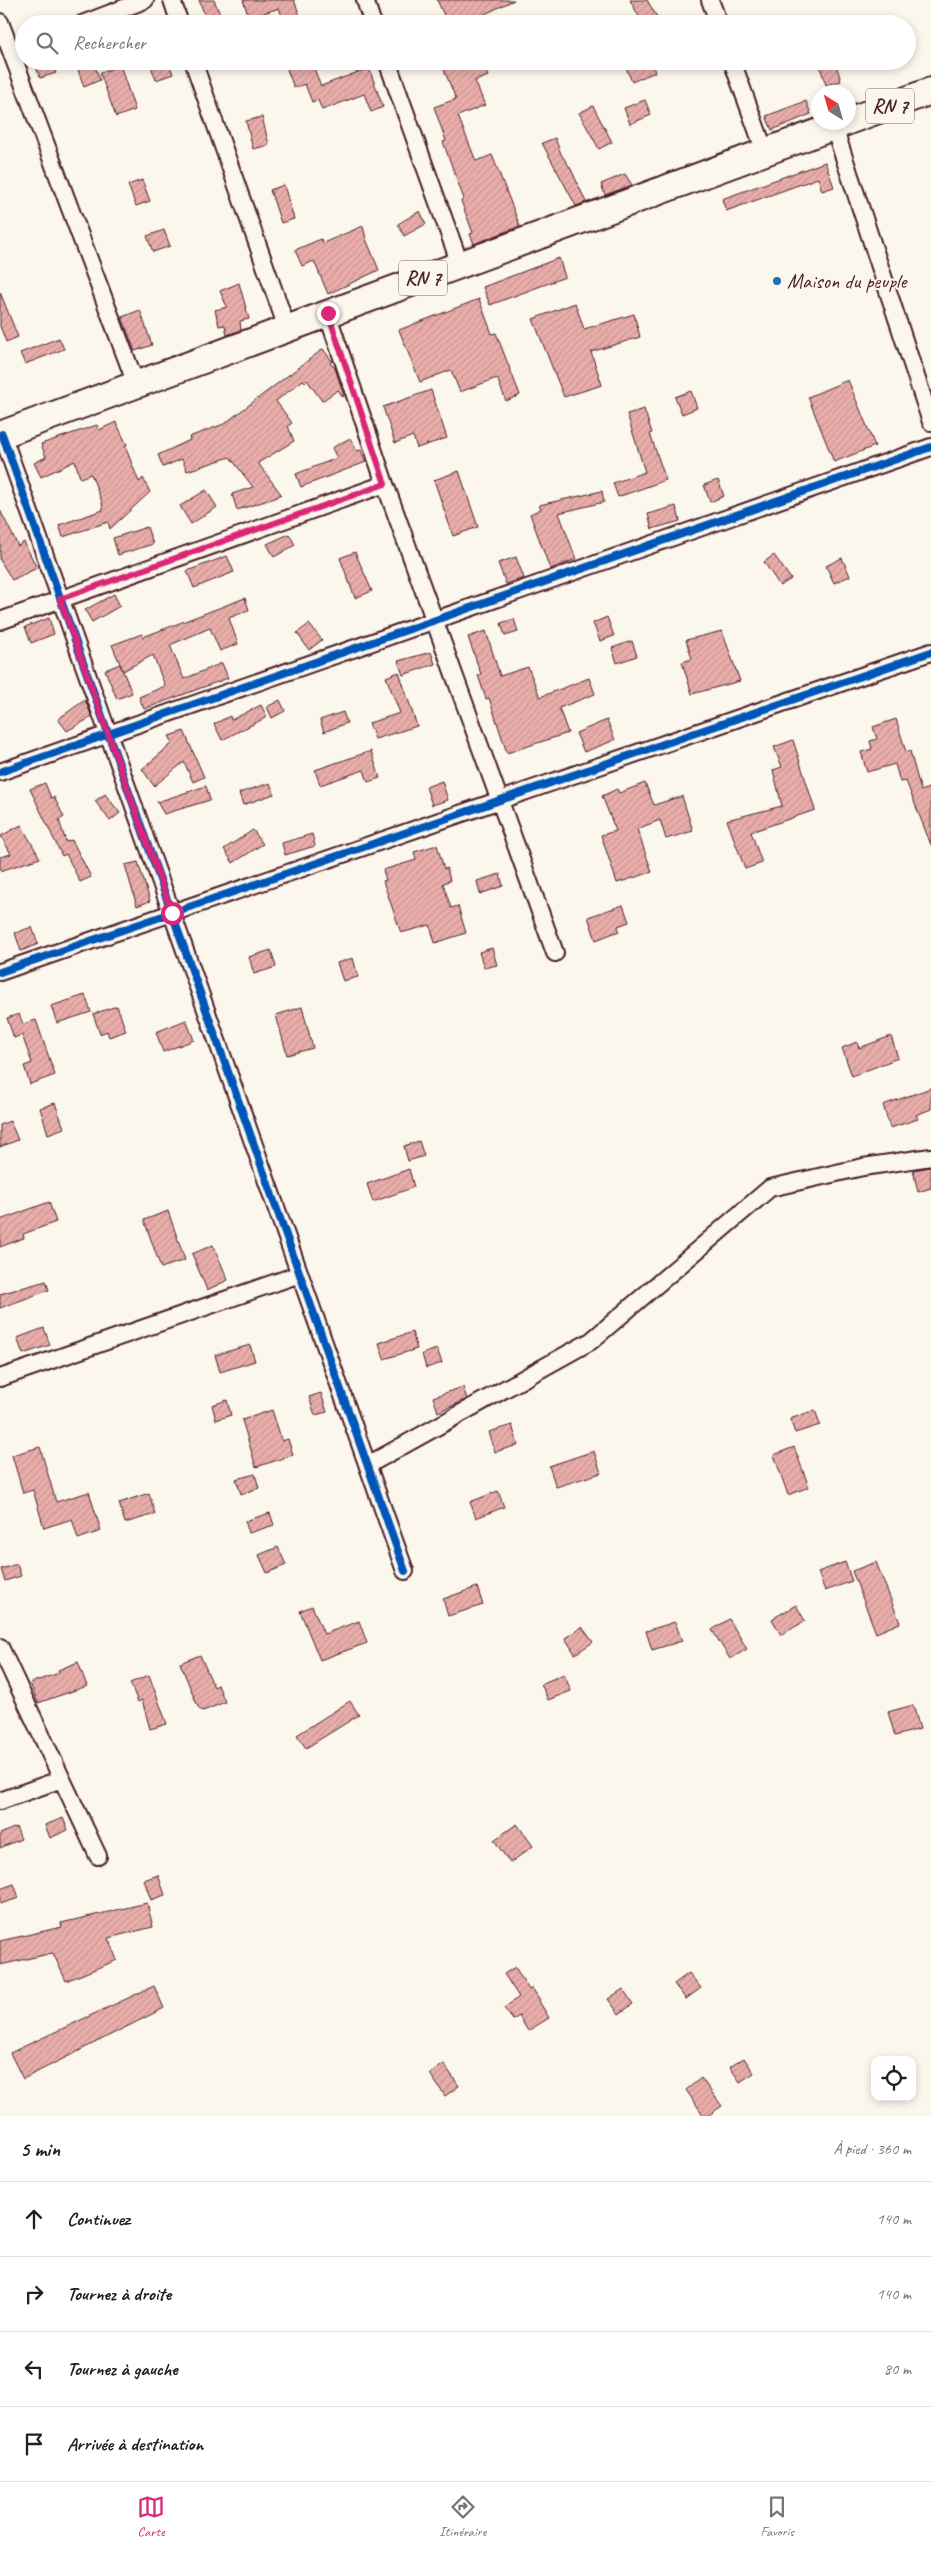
<!DOCTYPE html>
<html lang="fr">
<head>
<meta charset="utf-8">
<style>
	:root { --surface:#fff; --page:#f2f2f2; --text:#202124; --muted:#757577; --line:#e0e0e0; --accent:#db2777 }
	body { margin:0; font-family:Caveat,sans-serif; background:var(--page); color:var(--text) }
	.controls { position:absolute; right:15px; bottom:15px; display:grid; overflow:hidden; border-radius:10px; box-shadow:0 2px 8px #0003 }
	.controls button { width:45px; height:45px; display:grid; place-items:center; padding:0; border:0; border-bottom:1px solid var(--line); background:var(--surface); color:var(--text); font:25px sans-serif }
	.compass { position:absolute; left:811px; top:85px; width:45px; height:45px; border-radius:50%; background:var(--surface); box-shadow:0 2px 8px #0003; rotate:323deg }
	.stop { position:absolute; width:15px; height:15px; margin:-11px; border:4px solid #db2777; border-radius:50%; background:#fff }
	.stop.end { background:#db2777; border-color:#fff; box-shadow:0 1px 5px #0008 }
	.list { margin:0; padding:0; list-style:none }
	h2 { display:flex; justify-content:space-between; align-items:center; height:65px; margin:0; padding:0 20px; font-size:21px }
	h2 small { font-size:16px; font-weight:400; color:var(--muted) }
	.list li { display:grid; grid-template-columns:32px 1fr auto; gap:15px; align-items:center; box-sizing:border-box; height:75px; padding:0 20px; border-top:1px solid var(--line) }
	.list b { display:block; font-size:19px; white-space:nowrap }
	.list em { font-size:16px; font-style:normal; color:var(--muted) }
	.icon { flex:none; width:28px; height:28px; fill:none; stroke:currentColor; stroke-width:2; stroke-linecap:round; stroke-linejoin:round }
	.map { position:relative; flex:none; width:931px; height:2116px; overflow:hidden }
	.search { position:absolute; background:var(--surface); box-shadow:0 2px 8px #0003; left:15px; right:15px; top:15px; height:55px; display:flex; align-items:center; gap:12px; box-sizing:border-box; padding:0 18px; border-radius:28px; color:var(--muted); font-size:19px }
	.sheet { height:365px; background:var(--surface) }
	nav { display:flex; justify-content:space-around; align-items:center; box-sizing:border-box; height:70px; border-top:1px solid var(--line); background:var(--surface); font-size:14px; color:var(--muted) }
	nav a { display:grid; justify-items:center; gap:2px }
	nav .on { color:var(--accent) }
	.map>svg:first-child { display:block }
	.building { fill:url(#building-hatch); stroke:#4a1f2b }
	.lines { fill:none; stroke-linecap:round; stroke-linejoin:round }
	.minor-casing { stroke:#4a1f2b; stroke-width:20 }
	.primary-casing { stroke:#4a1f2b; stroke-width:30 }
	.minor { stroke:#fbf7ec; stroke-width:16 }
	.primary { stroke:#fbf7ec; stroke-width:26 }
	.cycleway-casing { stroke:#fbf7ec; stroke-width:11 }
	.cycleway { stroke:#0057b8; stroke-width:8 }
	.route { stroke:#db2777; stroke-width:6 }
	.poi-dot { fill:#1f6fb2; stroke:#fbf7ec; stroke-width:2 }
	.labels { text-anchor:middle; stroke-width:4; stroke-linejoin:round; paint-order:stroke }
	.shield { fill:#fbf7ec; stroke:#7f6065; stroke-width:1 }
	.shield-label { font-size:20px; font-weight:bold; fill:#4a1f2b }
	.poi-label { font-size:21px; fill:#4a1f2b; stroke:#fbf7ec; text-anchor:start }
</style>
</head>
<body>
<div class="map">
<svg width="931" height="2116" viewBox="0 0 931 2116">
	<defs>
		<pattern id="building-hatch" width="6" height="6" patternUnits="userSpaceOnUse" patternTransform="scale(1.25)"><rect width="6" height="6" fill="#e9aeaa"/><path d="M-1 1l2-2M0 6l6-6M5 7l2-2" fill="none" stroke="#c99592"/></pattern>
	</defs>
	<rect width="100%" height="100%" fill="#fbf7ec"/>
	<filter id="ink" filterUnits="userSpaceOnUse"><feTurbulence type="fractalNoise" baseFrequency=".02" numOctaves="2"/><feDisplacementMap in="SourceGraphic" scale="10" xChannelSelector="R" yChannelSelector="G"/><feConvolveMatrix kernelMatrix="1 2 1 2 8 2 1 2 1" color-interpolation-filters="sRGB"/></filter>
	<g filter="url(#ink)">
		<path class="building" d="M 199,0 L 214,0 L 222,19 L 208,24 Z
			M 243,0 L 294,0 L 303,24 L 285,24 L 279,8 L 249,18 Z
			M 437,0 L 514,0 L 464,24 L 448,24 Z
			M 630,0 L 647,0 L 661,24 L 643,24 Z
			M 34,61 L 51,61 L 56,73 L 40,78 Z
			M 93,61 L 100,80 L 84,87 L 77,67 Z
			M 149,61 L 168,61 L 173,74 L 156,80 Z
			M 284,61 L 311,61 L 321,86 L 369,68 L 383,107 L 371,112 L 364,94 L 322,110 L 318,100 L 312,102 L 305,84 L 294,88 Z
			M 451,61 L 481,61 L 488,76 L 475,81 L 485,105 L 458,116 L 476,161 L 492,155 L 520,226 L 474,244 L 470,234 L 473,233 L 461,201 L 464,199 L 443,142 L 446,141 L 434,107 L 456,99 L 442,65 Z
			M 635,61 L 651,61 L 655,72 L 632,82 L 625,65 Z
			M 818,61 L 835,61 L 841,81 L 826,85 Z
			M 120,65 L 135,110 L 116,117 L 100,73 Z
			M 645,100 L 651,115 L 630,124 L 624,108 Z
			M 806,101 L 811,114 L 772,130 L 766,116 Z
			M 593,106 L 612,142 L 599,149 L 579,113 Z
			M 262,117 L 269,145 L 253,149 L 246,121 Z
			M 555,138 L 561,154 L 571,169 L 586,202 L 576,206 L 542,143 Z
			M 825,162 L 834,187 L 822,191 L 818,178 L 726,211 L 722,199 Z
			M 625,174 L 632,185 L 605,195 L 601,184 Z
			M 142,180 L 150,201 L 136,206 L 128,185 Z
			M 284,185 L 294,219 L 281,223 L 270,190 Z
			M 420,211 L 426,224 L 404,236 L 398,224 Z
			M 363,226 L 366,239 L 379,270 L 328,294 L 314,261 L 302,266 L 295,250 L 321,239 L 323,243 Z
			M 164,230 L 170,246 L 153,252 L 147,236 Z
			M 559,258 L 565,277 L 490,305 L 483,287 Z
			M 239,283 L 249,319 L 240,321 L 241,330 L 227,335 L 225,325 L 219,326 L 215,310 L 227,307 L 220,291 Z
			M 0,292 L 18,337 L 6,342 L 0,326 Z
			M 479,299 L 492,334 L 496,333 L 520,395 L 506,401 L 497,378 L 460,392 L 451,370 L 420,382 L 399,330 Z
			M 575,303 L 584,329 L 634,314 L 640,337 L 591,352 L 602,385 L 564,397 L 533,319 Z
			M 140,310 L 152,345 L 135,351 L 122,317 Z
			M 59,338 L 64,349 L 25,364 L 20,353 Z
			M 323,349 L 332,361 L 330,363 L 335,368 L 344,396 L 343,397 L 338,390 L 322,401 L 307,380 L 305,382 L 303,380 L 276,401 L 292,423 L 288,426 L 294,441 L 258,463 L 281,494 L 275,498 L 237,510 L 232,494 L 253,487 L 230,457 L 187,471 L 182,459 L 163,467 L 158,455 L 190,440 L 189,437 L 224,424 Z
			M 848,380 L 875,446 L 834,462 L 808,397 Z
			M 431,390 L 447,438 L 417,448 L 413,436 L 395,443 L 383,407 Z
			M 691,391 L 697,408 L 682,414 L 675,397 Z
			M 644,409 L 652,433 L 650,434 L 666,480 L 618,497 L 613,483 L 645,472 L 627,414 Z
			M 116,422 L 127,445 L 125,446 L 139,482 L 143,478 L 150,492 L 110,529 L 108,522 L 63,537 L 59,525 L 103,510 L 102,502 L 91,474 L 80,478 L 75,461 L 41,477 L 34,463 L 46,457 L 41,444 L 97,425 L 99,430 Z
			M 350,438 L 357,451 L 361,450 L 366,462 L 301,487 L 296,474 L 337,458 L 332,448 Z
			M 459,471 L 478,527 L 453,536 L 434,480 Z
			M 718,480 L 724,496 L 710,502 L 704,485 Z
			M 206,490 L 217,507 L 191,524 L 180,506 Z
			M 602,491 L 604,502 L 559,513 L 576,559 L 550,569 L 530,514 L 541,509 L 539,505 Z
			M 676,506 L 680,521 L 652,529 L 648,514 Z
			M 0,510 L 18,546 L 24,542 L 37,568 L 12,580 L 0,560 Z
			M 147,527 L 153,544 L 118,555 L 113,538 Z
			M 289,534 L 295,545 L 274,557 L 267,544 Z
			M 355,552 L 372,591 L 355,598 L 340,558 Z
			M 774,555 L 791,579 L 780,586 L 764,562 Z
			M 227,556 L 234,572 L 194,588 L 187,571 Z
			M 516,557 L 524,578 L 506,584 L 498,563 Z
			M 842,558 L 850,576 L 834,583 L 826,566 Z
			M 114,594 L 120,606 L 92,622 L 85,610 Z
			M 245,598 L 249,610 L 229,618 L 238,644 L 220,651 L 210,628 L 170,645 L 184,679 L 222,663 L 228,678 L 144,709 L 139,697 L 165,686 L 153,655 L 123,671 L 112,645 L 142,634 L 143,637 Z
			M 607,617 L 614,636 L 600,641 L 593,623 Z
			M 49,618 L 54,634 L 31,643 L 25,627 Z
			M 514,619 L 518,632 L 505,636 L 501,623 Z
			M 309,624 L 322,640 L 309,650 L 297,633 Z
			M 486,631 L 500,676 L 528,667 L 540,697 L 589,678 L 595,694 L 559,708 L 568,733 L 507,753 L 489,698 L 486,699 L 478,675 L 481,674 L 468,637 Z
			M 722,631 L 740,681 L 692,694 L 682,662 L 692,659 L 686,640 Z
			M 632,641 L 637,656 L 617,663 L 612,648 Z
			M 431,652 L 435,664 L 403,675 L 398,661 Z
			M 120,664 L 132,693 L 117,699 L 105,670 Z
			M 399,672 L 417,726 L 375,739 L 369,723 L 400,713 L 386,677 Z
			M 85,700 L 92,717 L 67,731 L 58,719 Z
			M 280,700 L 285,711 L 272,718 L 267,707 Z
			M 261,705 L 267,717 L 222,740 L 214,724 L 230,716 L 231,720 Z
			M 343,712 L 347,723 L 324,732 L 320,720 Z
			M 896,719 L 906,752 L 910,751 L 921,791 L 931,787 L 931,845 L 906,781 L 900,782 L 895,764 L 867,772 L 861,752 L 872,749 L 870,741 L 877,739 L 873,727 Z
			M 607,720 L 615,740 L 584,752 L 576,733 Z
			M 184,731 L 204,777 L 193,782 L 184,762 L 154,786 L 142,769 L 173,743 L 169,736 Z
			M 793,740 L 815,810 L 751,832 L 762,863 L 745,869 L 727,820 L 782,806 L 773,770 L 782,767 L 774,747 Z
			M 371,751 L 380,778 L 368,782 L 364,770 L 320,785 L 315,770 Z
			M 442,781 L 448,800 L 432,805 L 426,787 Z
			M 45,783 L 51,798 L 54,797 L 64,817 L 59,820 L 66,842 L 72,840 L 91,877 L 80,882 L 66,854 L 62,856 L 30,789 Z
			M 270,783 L 274,794 L 243,805 L 239,793 Z
			M 645,783 L 654,805 L 682,796 L 693,831 L 666,839 L 660,820 L 637,829 L 652,872 L 617,883 L 601,835 L 616,831 L 602,796 L 617,789 L 619,793 Z
			M 206,786 L 210,800 L 164,814 L 157,802 Z
			M 105,794 L 120,813 L 110,821 L 95,801 Z
			M 21,825 L 40,858 L 0,871 L 0,857 L 11,854 L 1,836 Z
			M 253,830 L 263,844 L 233,863 L 224,849 Z
			M 312,834 L 315,846 L 285,855 L 282,843 Z
			M 437,845 L 444,869 L 447,868 L 450,881 L 443,883 L 451,908 L 458,906 L 466,933 L 435,943 L 430,925 L 401,933 L 383,881 L 386,880 L 383,870 L 416,860 L 414,852 Z
			M 138,862 L 150,901 L 137,906 L 125,865 Z
			M 500,874 L 503,886 L 480,894 L 477,881 Z
			M 623,905 L 629,922 L 618,926 L 619,931 L 596,940 L 588,917 Z
			M 32,927 L 38,944 L 21,951 L 15,933 Z
			M 492,948 L 497,965 L 484,968 L 479,952 Z
			M 271,950 L 276,967 L 254,974 L 249,957 Z
			M 353,958 L 358,977 L 343,981 L 337,963 Z
			M 85,995 L 91,1012 L 57,1023 L 51,1006 Z
			M 117,1006 L 126,1031 L 109,1037 L 107,1031 L 100,1034 L 93,1014 Z
			M 302,1007 L 313,1048 L 287,1055 L 276,1015 Z
			M 19,1014 L 23,1024 L 36,1020 L 55,1075 L 30,1084 L 24,1066 L 32,1063 L 22,1035 L 14,1038 L 7,1018 Z
			M 186,1020 L 194,1040 L 163,1052 L 156,1032 Z
			M 891,1036 L 898,1058 L 852,1076 L 842,1048 L 857,1042 L 859,1048 Z
			M 931,1088 L 931,1109 L 916,1115 L 918,1119 L 890,1128 L 883,1105 Z
			M 55,1103 L 64,1128 L 48,1134 L 40,1108 Z
			M 10,1121 L 18,1140 L 0,1147 L 0,1125 Z
			M 419,1141 L 424,1156 L 408,1161 L 404,1146 Z
			M 931,1167 L 931,1188 L 918,1192 L 913,1170 Z
			M 409,1169 L 414,1187 L 373,1202 L 367,1184 Z
			M 49,1202 L 56,1222 L 23,1234 L 24,1238 L 0,1247 L 0,1220 Z
			M 168,1211 L 185,1260 L 161,1268 L 144,1220 Z
			M 213,1245 L 228,1280 L 207,1290 L 192,1254 Z
			M 46,1281 L 49,1290 L 0,1308 L 0,1294 Z
			M 44,1328 L 50,1345 L 23,1354 L 17,1338 Z
			M 412,1332 L 417,1349 L 384,1359 L 379,1343 Z
			M 250,1345 L 255,1361 L 220,1372 L 215,1355 Z
			M 437,1349 L 442,1363 L 426,1368 L 422,1354 Z
			M 463,1387 L 467,1399 L 438,1412 L 433,1397 Z
			M 321,1393 L 327,1412 L 315,1415 L 309,1397 Z
			M 227,1400 L 231,1415 L 216,1420 L 212,1405 Z
			M 272,1410 L 282,1441 L 288,1439 L 293,1455 L 256,1467 L 242,1420 Z
			M 815,1410 L 820,1425 L 795,1433 L 790,1419 Z
			M 512,1425 L 518,1445 L 495,1452 L 489,1432 Z
			M 40,1447 L 56,1502 L 89,1492 L 101,1531 L 78,1539 L 72,1519 L 44,1528 L 33,1490 L 23,1493 L 12,1455 Z
			M 794,1447 L 809,1487 L 788,1495 L 774,1455 Z
			M 594,1451 L 601,1473 L 556,1487 L 549,1466 Z
			M 255,1474 L 259,1488 L 241,1494 L 236,1479 Z
			M 498,1491 L 504,1507 L 476,1518 L 470,1502 Z
			M 149,1493 L 155,1514 L 125,1523 L 119,1503 Z
			M 270,1513 L 274,1525 L 249,1533 L 245,1521 Z
			M 278,1547 L 286,1565 L 267,1573 L 259,1555 Z
			M 845,1562 L 852,1581 L 825,1591 L 818,1572 Z
			M 876,1562 L 900,1623 L 876,1633 L 852,1571 Z
			M 17,1564 L 21,1576 L 5,1581 L 1,1569 Z
			M 477,1587 L 483,1605 L 448,1616 L 443,1599 Z
			M 796,1605 L 805,1621 L 781,1635 L 772,1619 Z
			M 312,1606 L 324,1634 L 359,1621 L 367,1643 L 320,1660 L 300,1611 Z
			M 729,1619 L 747,1649 L 730,1659 L 712,1630 Z
			M 675,1622 L 682,1641 L 652,1650 L 646,1631 Z
			M 582,1627 L 593,1642 L 575,1654 L 565,1638 Z
			M 200,1655 L 214,1687 L 218,1685 L 225,1702 L 203,1711 L 199,1709 L 180,1663 Z
			M 78,1662 L 87,1686 L 38,1703 L 30,1683 L 59,1673 L 58,1670 Z
			M 564,1674 L 571,1691 L 548,1700 L 541,1684 Z
			M 149,1675 L 167,1724 L 150,1729 L 142,1700 L 138,1702 L 130,1683 Z
			M 350,1701 L 359,1715 L 306,1748 L 297,1735 Z
			M 913,1705 L 920,1729 L 895,1736 L 888,1712 Z
			M 63,1818 L 68,1830 L 50,1838 L 45,1825 Z
			M 517,1824 L 533,1846 L 510,1863 L 494,1840 Z
			M 16,1827 L 21,1839 L 0,1848 L 0,1834 Z
			M 158,1875 L 165,1895 L 151,1900 L 144,1880 Z
			M 14,1884 L 19,1898 L 0,1904 L 0,1889 Z
			M 147,1903 L 153,1927 L 108,1938 L 117,1960 L 66,1981 L 53,1953 L 0,1965 L 0,1941 L 62,1927 L 61,1923 Z
			M 515,1967 L 529,1990 L 532,1988 L 540,2000 L 539,2001 L 549,2018 L 528,2031 L 519,2016 L 513,2020 L 504,2008 L 519,1997 L 504,1974 Z
			M 689,1973 L 701,1988 L 686,1999 L 674,1984 Z
			M 154,1986 L 164,2008 L 23,2079 L 10,2053 Z
			M 623,1989 L 633,2004 L 619,2014 L 608,1999 Z
			M 744,2058 L 754,2073 L 740,2082 L 730,2067 Z
			M 444,2064 L 459,2086 L 445,2096 L 430,2074 Z
			M 701,2078 L 722,2106 L 707,2116 L 704,2116 L 686,2090 Z"/>
		<g class="lines">
			<defs>
				<path id="minor" d="M 172,0 L 180,24
					M 365,0 L 373,24
					M 710,0 L 719,24
					M 0,22 L 136,384
					M 82,24 L 145,0
					M 193,61 L 287,328
					M 387,61 L 460,264
					M 732,61 L 765,152
					M 834,127 L 931,422
					M 327,313 L 385,484 L 555,953
					M 2,434 L 405,1571
					M 0,621 L 385,484
					M 0,772 L 931,447
					M 0,972 L 931,652
					M 0,1378 L 300,1274
					M 368,1465 L 591,1341 L 770,1188 L 863,1167 L 931,1157
					M 0,1647 L 98,1856
					M 0,1801 L 62,1779"/>
				<path id="primary" d="M 848,121 L 931,91
					M 0,435 L 846,122"/>
			</defs>
			<use href="#minor" class="minor-casing"/>
			<use href="#primary" class="primary-casing"/>
			<use href="#minor" class="minor"/>
			<use href="#primary" class="primary"/>
			<defs>
				<path id="cycleway" d="M 2,434 L 405,1571
					M 0,772 L 931,447
					M 0,972 L 931,652"/>
			</defs>
			<use href="#cycleway" class="cycleway-casing"/>
			<use href="#cycleway" class="cycleway"/>
		</g>
	</g>
	<g class="lines" filter="url(#ink)">
		<path class="route" d="M 172,913 L 60,599 L 385,484 L 328,313"/>
	</g>
	<circle class="poi-dot" cx="777" cy="281" r="5"/>
	<g class="labels">
		<g class="shield">
			<rect x="866" y="88.5" width="48" height="35" rx="4"/>
			<rect x="399" y="260.5" width="48" height="35" rx="4"/>
		</g>
		<g class="shield-label">
			<text x="890" y="113">RN 7</text>
			<text x="423" y="285">RN 7</text>
		</g>
		<g class="poi-label">
			<text x="787" y="288">Maison du peuple</text>
		</g>
	</g>
</svg>
<div class="controls">
<button><svg class="icon" aria-label="locate" viewBox="0 0 24 24"><circle cx="12" cy="12" r="6"/><path d="M12 2v4M12 18v4M2 12h4M18 12h4"/></svg></button>
</div>
<svg class="compass" viewBox="-18 -18 36 36"><path d="M0-13l5 13h-10z" fill="#e53935"/><path d="M0 13l5-13h-10z" fill="#757577"/></svg>
<div class="stop" style="left:172px;top:913px"></div>
<div class="stop end" style="left:328px;top:313px"></div>
<div class="search"><svg class="icon" aria-label="search" viewBox="0 0 24 24"><circle cx="10" cy="10" r="6"/><path d="M15 15l6 6"/></svg>Rechercher</div>
</div>
<section class="sheet">
<h2>5 min<small>À pied · 360 m</small></h2>
<ul class="list">
<li><svg class="icon" aria-label="ahead" viewBox="0 0 24 24"><path d="M12 20V5M6 11l6-6 6 6"/></svg><div><b>Continuez</b></div><em>140 m</em></li>
<li><svg class="icon" aria-label="right" viewBox="0 0 24 24"><path d="M7 20v-9h11M14 6l5 5-5 5"/></svg><div><b>Tournez à droite</b></div><em>140 m</em></li>
<li><svg class="icon" aria-label="left" viewBox="0 0 24 24"><path d="M17 20v-9H6M10 6l-5 5 5 5"/></svg><div><b>Tournez à gauche</b></div><em>80 m</em></li>
<li><svg class="icon" aria-label="arrive" viewBox="0 0 24 24"><path d="M6 21V4h12l-3 4 3 4H6"/></svg><div><b>Arrivée à destination</b></div></li>
</ul>
</section>
<nav>
<a class="on"><svg class="icon" aria-label="map" viewBox="0 0 24 24"><path d="M3 6l6-2 6 2 6-2v14l-6 2-6-2-6 2zM9 4v14M15 6v14"/></svg>Carte</a>
<a><svg class="icon" aria-label="directions" viewBox="0 0 24 24"><path d="M12 3l9 9-9 9-9-9zM9 14v-3h6M13 9l2 2-2 2"/></svg>Itinéraire</a>
<a><svg class="icon" aria-label="saved" viewBox="0 0 24 24"><path d="M7 4h10v16l-5-4-5 4z"/></svg>Favoris</a>
</nav>
</body>
</html>
